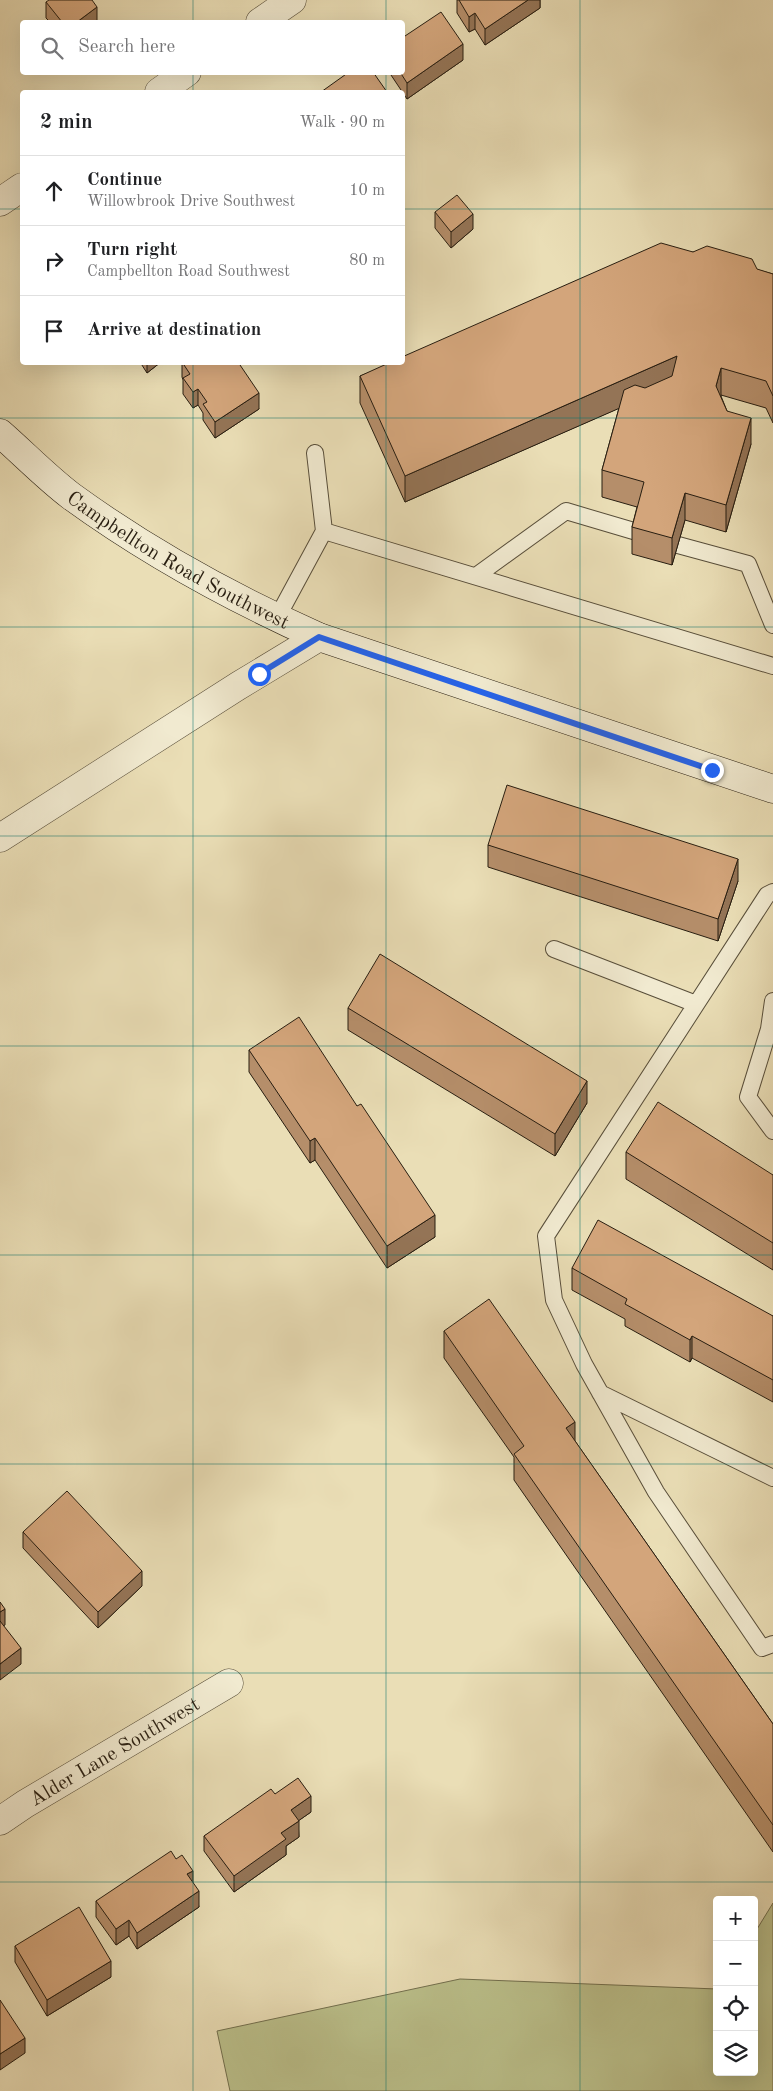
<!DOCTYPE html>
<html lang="en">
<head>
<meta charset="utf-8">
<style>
	:root { --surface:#fff; --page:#f6f6f6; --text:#202124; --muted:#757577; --line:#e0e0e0 }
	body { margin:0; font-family:"Old Standard TT",serif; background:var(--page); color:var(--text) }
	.controls { position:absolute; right:15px; bottom:15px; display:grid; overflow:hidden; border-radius:5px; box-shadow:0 5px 20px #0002 }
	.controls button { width:45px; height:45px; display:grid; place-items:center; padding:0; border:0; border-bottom:1px solid var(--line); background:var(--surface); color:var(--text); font:25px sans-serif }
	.stop { position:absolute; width:15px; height:15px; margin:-11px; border:4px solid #2563eb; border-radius:50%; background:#fff }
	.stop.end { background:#2563eb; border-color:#fff; box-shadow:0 1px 5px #0008 }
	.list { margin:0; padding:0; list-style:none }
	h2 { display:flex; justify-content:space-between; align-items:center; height:65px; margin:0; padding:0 20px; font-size:21px }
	h2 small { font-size:16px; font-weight:400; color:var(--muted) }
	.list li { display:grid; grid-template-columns:32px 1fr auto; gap:15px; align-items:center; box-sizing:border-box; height:70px; padding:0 20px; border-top:1px solid var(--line) }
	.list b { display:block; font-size:19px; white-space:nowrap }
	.list p { margin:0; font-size:16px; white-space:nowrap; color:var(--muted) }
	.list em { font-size:16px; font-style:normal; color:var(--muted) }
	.icon { flex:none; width:28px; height:28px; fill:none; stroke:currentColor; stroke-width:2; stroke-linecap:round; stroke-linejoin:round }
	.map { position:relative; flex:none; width:773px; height:2091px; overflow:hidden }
	.search { position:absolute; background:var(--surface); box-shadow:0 5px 20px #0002; left:20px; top:20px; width:385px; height:55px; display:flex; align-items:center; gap:12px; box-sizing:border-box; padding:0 18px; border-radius:5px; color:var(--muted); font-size:19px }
	.panel { position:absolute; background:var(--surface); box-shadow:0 5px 20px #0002; left:20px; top:90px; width:385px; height:275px; border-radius:5px }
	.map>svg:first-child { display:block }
	.green { fill:#bbc08b; stroke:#726f4e }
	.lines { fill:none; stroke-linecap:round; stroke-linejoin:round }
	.lane-casing { stroke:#584e3a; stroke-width:18 }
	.street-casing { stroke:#584e3a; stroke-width:29 }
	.secondary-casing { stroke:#281e11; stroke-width:29 }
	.lane { stroke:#f1ead0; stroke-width:16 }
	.street { stroke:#f1ead0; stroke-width:28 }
	.secondary { stroke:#f1ead0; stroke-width:28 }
	.wall { fill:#b58e6a; stroke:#281e11 }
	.shaded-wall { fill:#947456; stroke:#281e11 }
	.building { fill:#d3a57b; stroke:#281e11 }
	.route { stroke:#2563eb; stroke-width:6 }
	.grid { fill:none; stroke:#0f766e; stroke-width:1; stroke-opacity:0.55 }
	.labels { text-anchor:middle; stroke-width:4.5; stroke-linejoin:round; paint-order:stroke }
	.street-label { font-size:20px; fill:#281e11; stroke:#f1ead0 }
</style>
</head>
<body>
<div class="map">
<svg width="773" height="2091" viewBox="0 0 773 2091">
	<rect width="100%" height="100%" fill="#eadeb6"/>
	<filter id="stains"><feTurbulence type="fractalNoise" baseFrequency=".004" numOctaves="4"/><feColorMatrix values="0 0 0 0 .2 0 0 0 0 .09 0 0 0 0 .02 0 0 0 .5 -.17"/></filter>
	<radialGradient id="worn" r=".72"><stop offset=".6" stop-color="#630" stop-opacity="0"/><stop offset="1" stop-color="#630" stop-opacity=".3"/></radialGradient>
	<path class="green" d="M 773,1903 L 773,2091 L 230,2091 L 217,2031 L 460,1979 L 717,1989 L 717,2072 L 754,2072 L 754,1934 Z"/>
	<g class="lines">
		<defs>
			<path id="lane" d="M 315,453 L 324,531
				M 678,545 L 748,564 L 773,625
				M 476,576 L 566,511 L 637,532
				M 277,618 L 324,531 L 773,666
				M 773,892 L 767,895 L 546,1236 L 554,1300 L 584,1364 L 656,1492 L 762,1648 L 773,1644
				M 554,949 L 696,1004
				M 773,1001 L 769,1029 L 748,1097 L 773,1131
				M 600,1393 L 773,1478"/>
			<g id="street">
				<path d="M 260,22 L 292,0"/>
				<path d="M 159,92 L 187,72"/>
				<path d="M 0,202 L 22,187"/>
				<path d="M 0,838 L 238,686 L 319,637"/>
				<path id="s1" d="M 0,1821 L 25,1804 L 229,1683"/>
			</g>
			<g id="secondary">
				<path id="s2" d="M 0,433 C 24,454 46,477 71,496 C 148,552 232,598 319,637 L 773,789"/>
			</g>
		</defs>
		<use href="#lane" class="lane-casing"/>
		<use href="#street" class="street-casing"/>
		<use href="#secondary" class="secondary-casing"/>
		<use href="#lane" class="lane"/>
		<use href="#street" class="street"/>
		<use href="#secondary" class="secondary"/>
	</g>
	<path class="wall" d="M 457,0 L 540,0 L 540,8 L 485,45 L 475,29 L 469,32 L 457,13 Z
		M 46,2 L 97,22 L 50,22 L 46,18 Z
		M 463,60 L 407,99 L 389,72 L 402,72 Z
		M 435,212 L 473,229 L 451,248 L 435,228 Z
		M 693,252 L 773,274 L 773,423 L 766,408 L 721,395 L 721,396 L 727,411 L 751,444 L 726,532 L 685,520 L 672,565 L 632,554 L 632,527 L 637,507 L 602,497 L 602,470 L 619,408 L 405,502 L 360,403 L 360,376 Z
		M 140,362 L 161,362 L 147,373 Z
		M 182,362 L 238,362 L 259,409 L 215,438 L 203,420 L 203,413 L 198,405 L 193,408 L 183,394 L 183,380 L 182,377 Z
		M 488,845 L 738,881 L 718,941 L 488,867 Z
		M 348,1008 L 587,1103 L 555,1156 L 348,1030 Z
		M 249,1050 L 357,1106 L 435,1237 L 387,1268 L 315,1160 L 310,1163 L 249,1072 Z
		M 626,1152 L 773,1175 L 773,1270 L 626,1179 Z
		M 572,1268 L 773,1316 L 773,1402 L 692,1358 L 690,1362 L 625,1326 L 625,1319 L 572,1290 Z
		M 444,1331 L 575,1441 L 773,1724 L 773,1852 L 514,1480 L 514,1457 L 444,1358 Z
		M 23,1532 L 142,1586 L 98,1628 L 23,1548 Z
		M 275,1794 L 311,1812 L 298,1821 L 299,1837 L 286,1846 L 286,1855 L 234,1892 L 204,1851 L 204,1836 Z
		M 193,1883 L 199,1907 L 137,1949 L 129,1936 L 116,1945 L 96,1917 L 96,1901 Z
		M 15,1946 L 111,1977 L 47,2016 L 15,1962 Z"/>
	<path class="shaded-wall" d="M 528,0 L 540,0 L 540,8 L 485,45 L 485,29 Z
		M 97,7 L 97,22 L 77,22 Z
		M 475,13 L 475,29 L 469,32 L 469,17 Z
		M 463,44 L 463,60 L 407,99 L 407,83 Z
		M 473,214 L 473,229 L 451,248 L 451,232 Z
		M 677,356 L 677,383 L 405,502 L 405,476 Z
		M 147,362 L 161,362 L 147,373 Z
		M 721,368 L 721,395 L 716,413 L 716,386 Z
		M 198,389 L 198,405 L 193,408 L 193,392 Z
		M 259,393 L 259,409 L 215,438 L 215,422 Z
		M 751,418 L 751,444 L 726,532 L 726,505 Z
		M 685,493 L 685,520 L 672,565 L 672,538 Z
		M 738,859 L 738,881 L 718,941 L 718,919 Z
		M 587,1081 L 587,1103 L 555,1156 L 555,1134 Z
		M 315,1138 L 315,1160 L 310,1163 L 310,1141 Z
		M 435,1215 L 435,1237 L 387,1268 L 387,1246 Z
		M 692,1336 L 692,1358 L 690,1362 L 690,1340 Z
		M 575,1422 L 575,1448 L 566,1428 Z
		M 142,1571 L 142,1586 L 98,1628 L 98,1612 Z
		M 5,1609 L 5,1625 L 0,1628 L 0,1612 Z
		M 21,1648 L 21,1664 L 0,1680 L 0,1664 Z
		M 311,1796 L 311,1812 L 291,1826 L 291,1810 Z
		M 299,1821 L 299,1837 L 286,1846 L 286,1855 L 234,1892 L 234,1876 L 281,1833 Z
		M 193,1871 L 193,1887 L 187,1874 Z
		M 199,1891 L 199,1907 L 137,1949 L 137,1933 Z
		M 129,1920 L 129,1936 L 116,1945 L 116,1929 Z
		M 111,1961 L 111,1977 L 47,2016 L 47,2000 Z
		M 25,2038 L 25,2053 L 0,2070 L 0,2054 Z"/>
	<path class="building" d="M 49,0 L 92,0 L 97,7 L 77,22 L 62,22 L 46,2 Z
		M 459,0 L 528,0 L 485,29 L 475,13 L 469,17 Z
		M 441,12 L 463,44 L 407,83 L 400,72 L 402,72 L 402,38 Z
		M 349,72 L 373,72 L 387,92 L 321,92 Z
		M 457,195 L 473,214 L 451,232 L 435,212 Z
		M 661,243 L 693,252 L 707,246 L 752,259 L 757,269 L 773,274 L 773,396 L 766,381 L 721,368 L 716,386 L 727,411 L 751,418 L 726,505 L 685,493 L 672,538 L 632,527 L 644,482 L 602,470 L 624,390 L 635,385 L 645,388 L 672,376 L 677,356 L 405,476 L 360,376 L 391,362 L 402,362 L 402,357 Z
		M 182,362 L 238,362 L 259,393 L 215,422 L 203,404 L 207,402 L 198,389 L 193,392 L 183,378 L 190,374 Z
		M 507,785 L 738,859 L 718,919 L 488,845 Z
		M 380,954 L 587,1081 L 555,1134 L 348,1008 Z
		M 299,1017 L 357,1106 L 361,1104 L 435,1215 L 387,1246 L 315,1138 L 310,1141 L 249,1050 Z
		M 658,1102 L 773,1175 L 773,1243 L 626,1152 Z
		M 598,1220 L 773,1316 L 773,1380 L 692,1336 L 690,1340 L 625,1304 L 627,1299 L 572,1268 Z
		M 489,1299 L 575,1422 L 566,1428 L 773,1724 L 773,1825 L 514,1454 L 524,1446 L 444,1331 Z
		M 67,1491 L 142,1571 L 98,1612 L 23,1532 Z
		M 0,1602 L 5,1609 L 0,1612 Z
		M 0,1621 L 21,1648 L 0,1664 Z
		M 298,1778 L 311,1796 L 291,1810 L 299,1821 L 281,1833 L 286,1839 L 234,1876 L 204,1836 L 271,1789 L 275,1794 Z
		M 171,1851 L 176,1859 L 182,1855 L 193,1871 L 187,1874 L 199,1891 L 137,1933 L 129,1920 L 116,1929 L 96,1901 Z
		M 79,1907 L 111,1961 L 47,2000 L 15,1946 Z
		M 0,2000 L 25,2038 L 0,2054 Z"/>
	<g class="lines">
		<path class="route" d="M 259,674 L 319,637 L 712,770"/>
	</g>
	<path class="grid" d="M 193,0 L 193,22M 386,0 L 386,22M 580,0 L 580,2091M 193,72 L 193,92M 386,72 L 386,92M 0,209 L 22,209M 402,209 L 773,209M 193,362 L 193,2091M 386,362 L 386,2091M 0,418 L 773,418M 0,627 L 773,627M 0,836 L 773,836M 0,1046 L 773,1046M 0,1255 L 773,1255M 0,1464 L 773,1464M 0,1673 L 773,1673M 0,1882 L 773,1882"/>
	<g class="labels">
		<g class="street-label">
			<text dy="7" stroke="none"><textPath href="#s2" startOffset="220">Campbellton Road Southwest</textPath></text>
			<text dy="7" stroke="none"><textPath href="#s1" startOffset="134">Alder Lane Southwest</textPath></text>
		</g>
	</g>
	<rect width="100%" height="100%" filter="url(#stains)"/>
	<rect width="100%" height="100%" fill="url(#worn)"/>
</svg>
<div class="controls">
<button>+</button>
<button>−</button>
<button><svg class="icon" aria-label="locate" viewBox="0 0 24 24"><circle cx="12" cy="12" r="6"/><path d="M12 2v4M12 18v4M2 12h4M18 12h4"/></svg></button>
<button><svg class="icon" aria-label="layers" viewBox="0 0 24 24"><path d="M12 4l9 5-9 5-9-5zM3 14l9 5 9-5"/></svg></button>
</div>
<div class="stop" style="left:259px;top:674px"></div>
<div class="stop end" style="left:712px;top:770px"></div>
<div class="search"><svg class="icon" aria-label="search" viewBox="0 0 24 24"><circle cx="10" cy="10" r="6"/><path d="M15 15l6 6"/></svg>Search here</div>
<section class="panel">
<h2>2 min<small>Walk · 90 m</small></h2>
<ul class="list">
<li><svg class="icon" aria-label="ahead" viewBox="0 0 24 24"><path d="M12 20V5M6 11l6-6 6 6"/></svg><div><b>Continue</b><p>Willowbrook Drive Southwest</p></div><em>10 m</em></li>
<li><svg class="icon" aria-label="right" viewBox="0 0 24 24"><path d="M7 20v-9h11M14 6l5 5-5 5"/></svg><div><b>Turn right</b><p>Campbellton Road Southwest</p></div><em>80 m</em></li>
<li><svg class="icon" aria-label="arrive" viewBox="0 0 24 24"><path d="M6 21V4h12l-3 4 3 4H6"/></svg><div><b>Arrive at destination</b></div></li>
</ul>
</section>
</div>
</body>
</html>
